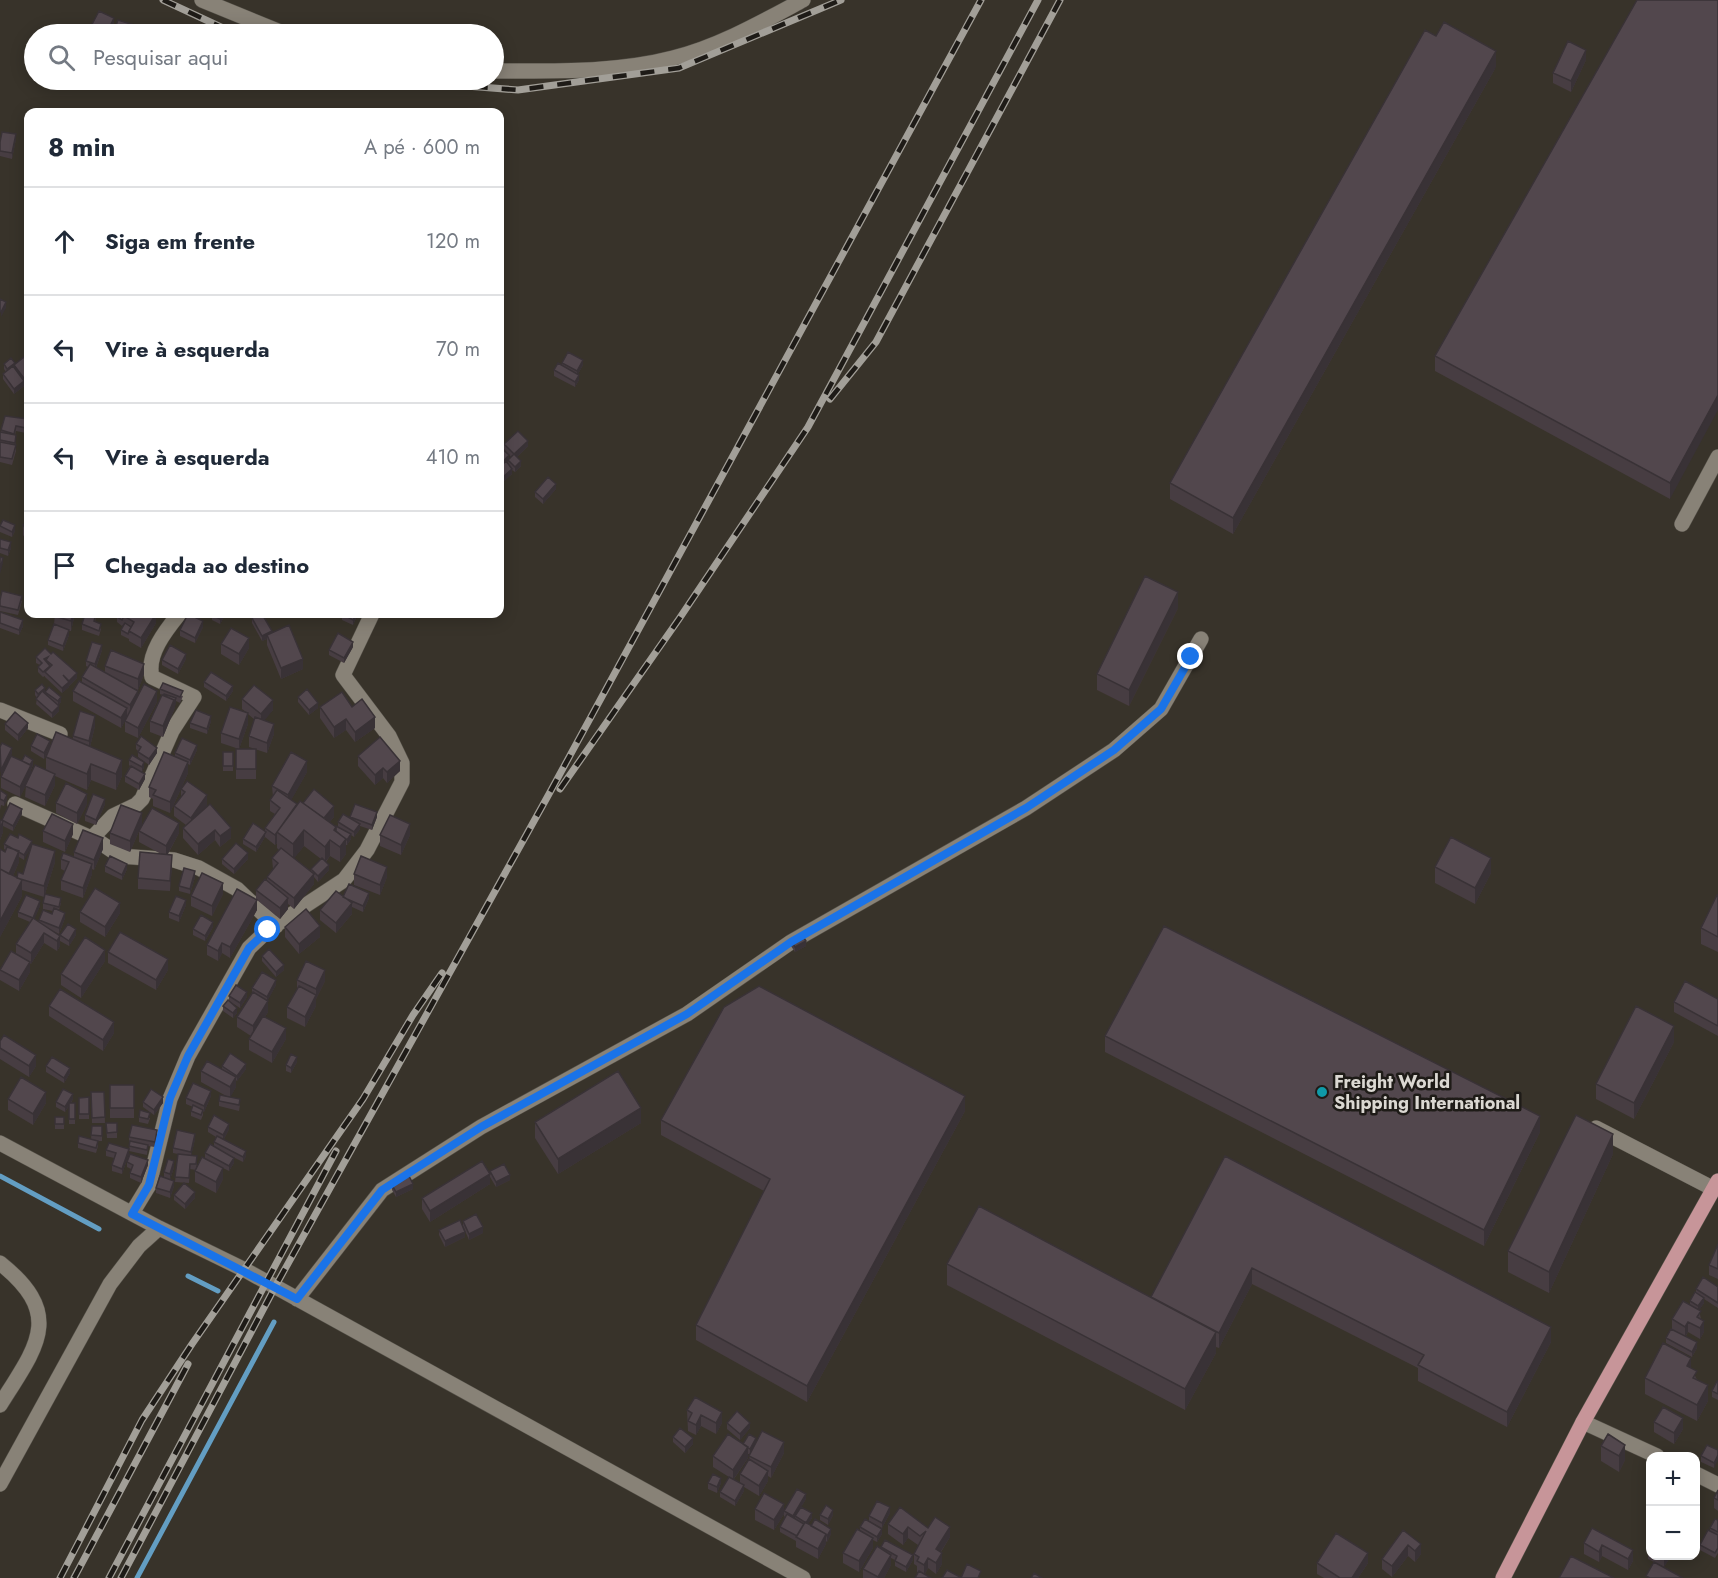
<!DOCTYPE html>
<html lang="pt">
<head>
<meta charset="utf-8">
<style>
	:root { --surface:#fff; --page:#f6f6f7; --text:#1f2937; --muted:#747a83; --line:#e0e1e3 }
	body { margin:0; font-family:Jost,sans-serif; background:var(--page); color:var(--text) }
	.controls { position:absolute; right:18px; bottom:18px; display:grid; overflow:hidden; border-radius:12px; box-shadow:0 3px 15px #0003 }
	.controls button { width:54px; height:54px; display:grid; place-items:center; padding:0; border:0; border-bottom:2px solid var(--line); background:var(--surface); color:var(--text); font:30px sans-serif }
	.stop { position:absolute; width:18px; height:18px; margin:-14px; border:4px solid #1a73e8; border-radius:50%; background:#fff }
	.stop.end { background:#1a73e8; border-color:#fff; box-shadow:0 2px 6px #0008 }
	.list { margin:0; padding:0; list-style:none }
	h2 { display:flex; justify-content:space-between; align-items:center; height:78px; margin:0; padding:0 24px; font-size:26px }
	h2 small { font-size:20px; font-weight:400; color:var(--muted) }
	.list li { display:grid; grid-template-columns:39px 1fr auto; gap:18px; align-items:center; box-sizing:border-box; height:108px; padding:0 24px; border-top:2px solid var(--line) }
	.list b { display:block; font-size:22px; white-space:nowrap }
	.list em { font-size:20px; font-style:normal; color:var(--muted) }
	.icon { flex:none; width:33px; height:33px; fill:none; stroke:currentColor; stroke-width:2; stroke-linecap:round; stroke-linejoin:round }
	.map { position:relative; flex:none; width:1718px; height:1578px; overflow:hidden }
	.search { position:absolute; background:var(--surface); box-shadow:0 3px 15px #0003; left:24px; top:24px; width:480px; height:66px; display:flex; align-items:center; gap:15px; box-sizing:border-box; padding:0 21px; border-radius:33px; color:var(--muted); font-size:22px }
	.panel { position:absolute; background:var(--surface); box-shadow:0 3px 15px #0003; left:24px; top:108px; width:480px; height:510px; border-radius:12px }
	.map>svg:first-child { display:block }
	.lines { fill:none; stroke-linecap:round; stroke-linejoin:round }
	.stream { stroke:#639ec3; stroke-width:5 }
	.minor-casing { stroke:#545048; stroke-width:16 }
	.major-casing { stroke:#545048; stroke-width:16 }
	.minor { stroke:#888277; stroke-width:15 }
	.major { stroke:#c79599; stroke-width:15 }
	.rail-casing { stroke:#a29f98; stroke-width:7 }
	.rail { stroke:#1e1b17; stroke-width:4.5; stroke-dasharray:14; stroke-linecap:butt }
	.wall { fill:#473d42; fill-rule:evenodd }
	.shaded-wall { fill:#393236 }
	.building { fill:#52474d; stroke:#393236; stroke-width:1.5 }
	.route { stroke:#1a73e8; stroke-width:8 }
	.culture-dot { fill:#0f9aa8; stroke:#1e1b17; stroke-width:2 }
	.labels { text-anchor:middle; stroke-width:5; stroke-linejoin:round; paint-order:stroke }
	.poi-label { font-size:18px; font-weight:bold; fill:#dbd8d2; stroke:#1e1b17; text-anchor:start }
</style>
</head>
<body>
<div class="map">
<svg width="1718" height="1578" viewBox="0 0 1718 1578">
	<rect width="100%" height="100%" fill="#38332a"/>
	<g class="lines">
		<path class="stream" d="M 0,1176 L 99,1229
			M 188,1276 L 218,1291
			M 137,1578 L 274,1322"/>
		<defs>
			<path id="minor" d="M 202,0 L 285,34
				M 494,71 C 551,71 616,73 673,58 C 718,47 762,22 803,0
				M 1682,524 L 1718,457
				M 0,710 L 60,734
				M 15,804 L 98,841 L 120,856 L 174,860 L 199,868 L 237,889 L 276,926
				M 92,838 L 113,816 L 136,805 L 142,799 L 172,731 L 194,697 L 152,677 C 146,655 166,630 179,614
				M 1596,1128 L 1714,1189
				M 0,1143 L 159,1228 L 245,1270 L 803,1578
				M 132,1213 L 149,1185 L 170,1099 L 188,1056 L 249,948 L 268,930 L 344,880 L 367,850 L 402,782 L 402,763 L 389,736 L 343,675 L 372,614
				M 0,1263 C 65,1315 37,1346 0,1405
				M 297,1299 L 382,1190 L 481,1127 L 687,1014 L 791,942 L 1026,808 L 1114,750 L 1161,709 L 1201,639
				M 1583,1422 L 1657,1456
				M 1696,1474 L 1718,1485
				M 0,1484 L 110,1284 L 139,1246 L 159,1228"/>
			<path id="major" d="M 1503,1578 L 1583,1422 L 1718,1181"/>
		</defs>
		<use href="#minor" class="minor-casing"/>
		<use href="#major" class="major-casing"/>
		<use href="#minor" class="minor"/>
		<use href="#major" class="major"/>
		<defs>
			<path id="rail" d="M 163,0 L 236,34
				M 390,80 L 518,90 L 679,68 L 841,0
				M 830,399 L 876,342 L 1060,0
				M 560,789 L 679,619 L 808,427 L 1038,0
				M 60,1578 L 142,1420 L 192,1344 L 363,1099 L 413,1015 L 442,973
				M 74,1578 L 188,1364
				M 109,1578 L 336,1151
				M 121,1578 L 275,1287 L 549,794 L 981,0"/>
		</defs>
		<use href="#rail" class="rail-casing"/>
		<use href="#rail" class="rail"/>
	</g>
	<path class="wall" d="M 1718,0 L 1670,499 L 1435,371 L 1435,356 Z
		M 1586,60 L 1571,92 L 1553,83 L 1553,73 Z
		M 1496,67 L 1233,534 L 1170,499 L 1170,483 Z
		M 16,139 L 12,159 L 0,156 L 0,142 Z
		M 26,254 L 28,254 L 28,291 L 26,291 Z
		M 28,362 L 26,386 L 24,383 L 24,386 L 14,394 L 3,379 L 3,374 L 6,372 L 4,369 L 4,364 L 15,365 Z
		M 562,363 L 583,365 L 578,374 L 579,380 L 575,387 L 554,376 L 554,370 L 562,366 Z
		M 28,419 L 26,433 L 16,431 L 15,435 L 16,451 L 12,465 L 0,462 L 0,432 L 1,433 L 1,430 Z
		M 504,444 L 528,446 L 517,457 L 521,466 L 515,472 L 512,470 L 512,474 L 502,483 L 500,480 L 500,447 L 509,459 L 511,457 L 504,449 Z
		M 556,489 L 543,504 L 535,497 L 535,492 Z
		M 28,521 L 28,543 L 23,535 L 23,525 Z
		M 0,526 L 15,531 L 12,537 L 0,532 Z
		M 0,539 L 11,548 L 8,556 L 0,553 Z
		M 0,600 L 22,601 L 18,615 L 0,611 Z
		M 1178,608 L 1129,706 L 1097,690 L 1097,674 Z
		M 0,612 L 23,626 L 19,635 L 0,628 Z
		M 55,614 L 75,614 L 71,631 L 69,631 L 69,635 L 63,651 L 48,645 L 48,640 L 54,624 Z
		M 156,614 L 156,623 L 141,648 L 129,641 L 129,639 L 121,635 L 121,630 L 124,623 L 122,626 L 117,622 L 117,617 Z
		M 224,614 L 224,617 L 220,624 L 212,620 L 212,615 Z
		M 259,614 L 262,614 L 272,633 L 303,669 L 281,679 L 267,645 L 267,639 L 262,641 L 252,623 L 252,618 Z
		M 340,614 L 357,614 L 357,616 L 353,625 L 342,620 L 342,614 Z
		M 96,618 L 95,622 L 101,629 L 99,636 L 82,630 L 82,624 Z
		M 203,627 L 195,643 L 180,636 L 180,630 Z
		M 221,644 L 249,648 L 239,665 L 221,654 Z
		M 353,647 L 344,663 L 329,655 L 329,650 Z
		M 45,648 L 77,678 L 69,686 L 69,685 L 69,687 L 62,693 L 45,677 L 45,676 L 43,677 L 38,672 L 38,667 L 40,665 L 36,663 L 36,657 Z
		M 102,650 L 96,668 L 105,672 L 105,666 L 144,674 L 138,690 L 131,687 L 138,696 L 157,702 L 138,738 L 125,732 L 125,721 L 121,728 L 73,701 L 73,691 L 82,682 L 82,677 L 88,667 L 86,666 L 86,661 Z
		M 186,659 L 178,674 L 162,665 L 162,660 Z
		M 204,682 L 233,691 L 226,701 L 204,687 Z
		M 160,689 L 183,696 L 180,703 L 176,701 L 174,710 L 163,737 L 150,732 L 150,721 L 162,695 L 160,694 Z
		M 35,690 L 45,693 L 45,694 L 45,692 L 61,702 L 58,706 L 59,711 L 52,718 L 36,704 L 37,698 L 35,695 Z
		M 298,697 L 318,708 L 309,715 L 298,702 Z
		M 242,699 L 273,710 L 264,720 L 274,734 L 267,753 L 249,747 L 249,736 L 255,720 L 248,714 L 248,724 L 239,749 L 256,749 L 256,779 L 236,779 L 236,749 L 239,749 L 221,743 L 221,733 L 246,712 L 242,709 Z
		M 320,707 L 352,707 L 375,728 L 355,742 L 346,730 L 334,738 L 320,718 Z
		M 211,721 L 207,734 L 190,728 L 190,723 Z
		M 5,724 L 28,728 L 18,741 L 5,730 Z
		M 95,726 L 90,747 L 122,776 L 116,790 L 91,780 L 87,790 L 55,776 L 55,785 L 45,806 L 25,797 L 26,785 L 20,797 L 1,788 L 1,777 L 22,761 L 33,765 L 31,770 L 31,775 L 46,770 L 46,757 L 50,747 L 44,759 L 31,751 L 31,746 L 50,746 L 73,739 L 73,736 Z
		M 136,744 L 157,753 L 149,765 L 138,757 L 138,751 L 136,749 Z
		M 197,750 L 190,765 L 188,764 L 188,773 L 170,813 L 153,806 L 153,799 L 149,797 L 149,787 L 175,757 L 175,753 Z
		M 223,752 L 233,752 L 233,771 L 223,771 Z
		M 358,756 L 400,771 L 387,783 L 383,778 L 375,785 L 358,766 Z
		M 129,760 L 144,767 L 142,772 L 145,779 L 139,790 L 125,782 L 125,776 L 130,766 L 129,765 Z
		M 307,772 L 291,800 L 297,804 L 303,803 L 334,817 L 329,823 L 335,827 L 338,827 L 338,822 L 350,818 L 350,817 L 377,817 L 372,830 L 360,826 L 360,829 L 354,837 L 351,835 L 351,839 L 347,845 L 346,845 L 346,854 L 340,862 L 330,856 L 326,862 L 329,870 L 318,882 L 314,877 L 314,884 L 294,909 L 288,904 L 288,909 L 280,919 L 257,900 L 257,910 L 230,958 L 222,953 L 218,961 L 207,955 L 207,945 L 256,899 L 256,890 L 267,881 L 267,877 L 273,869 L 272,858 L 279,850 L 277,848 L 277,843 L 275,845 L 265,837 L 256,852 L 243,844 L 243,839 L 265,832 L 265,828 L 275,814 L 270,811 L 270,800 L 273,797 L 272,786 ZM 304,846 L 321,859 L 311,869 L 311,871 L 294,858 Z
		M 181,789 L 207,806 L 204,810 L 231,838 L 220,847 L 215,840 L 198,855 L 183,838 L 183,828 L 186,825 L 174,816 L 174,806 L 181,797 Z
		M 0,790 L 7,800 L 4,806 L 1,805 L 0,810 Z
		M 56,803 L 87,804 L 77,824 L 56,813 Z
		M 105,804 L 96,825 L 85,821 L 85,815 Z
		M 22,814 L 13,831 L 3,826 L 3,832 L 0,840 L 0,820 L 2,821 Z
		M 142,824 L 130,852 L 110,844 L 110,833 Z
		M 43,831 L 73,834 L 65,852 L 43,842 Z
		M 139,831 L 179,833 L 168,854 L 172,865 L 170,891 L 138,889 L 138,878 L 161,854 L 139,842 Z
		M 380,835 L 410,835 L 401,855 L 380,846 Z
		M 18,838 L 32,841 L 24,860 L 19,857 L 19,862 L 13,876 L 17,878 L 23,874 L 55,862 L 44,897 L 22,890 L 22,896 L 0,937 L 6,850 L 4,849 L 4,844 Z
		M 103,849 L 94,870 L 92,869 L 92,874 L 83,898 L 61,890 L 61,880 L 65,871 L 61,869 L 61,859 L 74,857 L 74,852 Z
		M 222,859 L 248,859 L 234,874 L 222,864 Z
		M 105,866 L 127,869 L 122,880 L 105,872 Z
		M 1435,867 L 1491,873 L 1475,904 L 1435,883 Z
		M 354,874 L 387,877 L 380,895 L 354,885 Z
		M 195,877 L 190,894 L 179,891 L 179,886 Z
		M 223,894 L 212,916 L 191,906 L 191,896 Z
		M 1718,895 L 1718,952 L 1701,944 L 1701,928 Z
		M 343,897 L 369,898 L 363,912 L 352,907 L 352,914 L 336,933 L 320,920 L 320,910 Z
		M 43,903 L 61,903 L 59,910 L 65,918 L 59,934 L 53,931 L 60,946 L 57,951 L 44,943 L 31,964 L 30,963 L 30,972 L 19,991 L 0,980 L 0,970 L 16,954 L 16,944 L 30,922 L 18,917 L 18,912 L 40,906 L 34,919 L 39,922 L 39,920 L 52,914 L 53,911 L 43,909 Z
		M 186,905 L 179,922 L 169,918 L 169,912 Z
		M 80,912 L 120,913 L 105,937 L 80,922 Z
		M 213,927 L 205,941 L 193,935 L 193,929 Z
		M 285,927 L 320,937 L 299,954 L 285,937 Z
		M 60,935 L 76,935 L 69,946 L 60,941 Z
		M 791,941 L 806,946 L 795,952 L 791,946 Z
		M 108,952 L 168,970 L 156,990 L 108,963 Z
		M 262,956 L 284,970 L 276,977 L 262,961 Z
		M 105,961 L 81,998 L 61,985 L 61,974 Z
		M 297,980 L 325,981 L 316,999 L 316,1006 L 305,1027 L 287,1018 L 287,1007 L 297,989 Z
		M 276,985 L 267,1001 L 268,1012 L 265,1017 L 286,1039 L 272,1063 L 249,1050 L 249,1039 L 251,1036 L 237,1027 L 237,1017 L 252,993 L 252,988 Z
		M 229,996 L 247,997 L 240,1008 L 229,1001 Z
		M 1718,999 L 1718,1036 L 1674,1012 L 1674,1002 Z
		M 49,1006 L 114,1033 L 103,1051 L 49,1016 Z
		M 223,1006 L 237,1013 L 233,1018 L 223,1011 Z
		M 1105,1036 L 1540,1132 L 1484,1246 L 1105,1052 Z
		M 0,1041 L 36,1066 L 29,1077 L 0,1059 Z
		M 1674,1042 L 1634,1119 L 1596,1099 L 1596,1084 Z
		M 297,1062 L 291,1073 L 286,1071 L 286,1065 Z
		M 46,1066 L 70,1073 L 64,1083 L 46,1072 Z
		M 222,1066 L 246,1069 L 237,1081 L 236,1080 L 236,1087 L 230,1097 L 240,1105 L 239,1111 L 219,1106 L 219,1101 L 228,1097 L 201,1082 L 201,1071 L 222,1069 Z
		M 110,1085 L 134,1085 L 134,1118 L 110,1118 Z
		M 91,1092 L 104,1092 L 105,1123 L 92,1123 Z
		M 211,1096 L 204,1112 L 203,1111 L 203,1115 L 201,1120 L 191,1116 L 191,1111 L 193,1107 L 186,1104 L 186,1098 Z
		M 89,1097 L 89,1119 L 79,1119 L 79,1098 Z
		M 8,1099 L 46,1103 L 33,1125 L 8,1110 Z
		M 73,1099 L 71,1103 L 75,1103 L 75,1124 L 69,1124 L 69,1106 L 65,1112 L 56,1107 L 56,1102 Z
		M 143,1102 L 163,1103 L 154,1115 L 143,1107 Z
		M 965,1111 L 807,1402 L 696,1340 L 696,1325 L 764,1191 L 661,1135 L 661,1120 Z
		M 55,1117 L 64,1117 L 64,1129 L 55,1129 Z
		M 139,1117 L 150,1118 L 148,1124 L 139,1122 Z
		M 535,1122 L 641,1123 L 558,1174 L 535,1138 Z
		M 106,1123 L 117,1123 L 117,1138 L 107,1138 Z
		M 92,1126 L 102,1126 L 102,1141 L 96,1141 L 98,1146 L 96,1153 L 78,1148 L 78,1143 L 91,1139 Z
		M 208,1127 L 229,1129 L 224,1139 L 246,1156 L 243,1162 L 233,1157 L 234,1163 L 229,1171 L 223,1168 L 223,1179 L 216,1193 L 195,1182 L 195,1171 L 205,1158 L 205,1153 L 214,1147 L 214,1142 L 216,1137 L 208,1132 Z
		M 157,1135 L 155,1147 L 148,1146 L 147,1155 L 129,1151 L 130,1142 L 129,1142 L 129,1137 Z
		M 195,1139 L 191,1156 L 197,1162 L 196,1170 L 190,1169 L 189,1183 L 175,1182 L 178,1154 L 173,1153 L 173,1148 Z
		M 106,1150 L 129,1154 L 122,1174 L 112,1171 L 112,1165 L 114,1158 L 106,1156 Z
		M 1613,1154 L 1549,1293 L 1508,1272 L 1508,1251 Z
		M 1225,1156 L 1551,1342 L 1507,1427 L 1418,1381 L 1418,1368 L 1252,1284 L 1219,1348 L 1216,1347 L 1216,1353 L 1185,1410 L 947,1285 L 947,1264 L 1151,1297 Z
		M 127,1162 L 148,1165 L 141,1183 L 130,1178 L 130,1173 L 131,1169 L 127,1167 Z
		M 174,1167 L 170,1180 L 164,1177 L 164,1172 Z
		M 490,1171 L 510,1180 L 496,1187 L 490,1177 L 490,1184 L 430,1222 L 422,1209 L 422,1198 L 490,1173 Z
		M 392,1185 L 413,1189 L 396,1197 L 392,1190 Z
		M 174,1186 L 170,1198 L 156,1193 L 156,1188 Z
		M 174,1195 L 195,1198 L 185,1209 L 174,1200 Z
		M 463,1221 L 483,1233 L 469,1240 L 463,1226 Z
		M 439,1230 L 465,1237 L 445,1247 L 439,1235 Z
		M 1718,1244 L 1718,1279 L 1709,1275 L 1709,1265 Z
		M 1718,1287 L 1718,1308 L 1704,1299 L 1704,1303 L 1699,1310 L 1704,1332 L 1700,1339 L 1688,1332 L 1686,1336 L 1697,1348 L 1692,1357 L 1666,1343 L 1666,1338 L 1672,1329 L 1672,1319 L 1690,1305 L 1690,1301 L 1696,1293 L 1696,1289 Z
		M 1691,1368 L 1708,1401 L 1697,1421 L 1645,1394 L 1645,1378 Z
		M 1718,1382 L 1718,1400 L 1712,1397 L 1712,1391 Z
		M 687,1410 L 722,1423 L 716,1434 L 701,1426 L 696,1435 L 688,1431 Z
		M 1654,1422 L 1683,1429 L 1674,1444 L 1654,1432 Z
		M 727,1423 L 750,1428 L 740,1440 L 727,1429 Z
		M 1608,1434 L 1625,1460 L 1619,1472 L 1601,1461 L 1601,1446 Z
		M 673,1437 L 693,1444 L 685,1453 L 673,1442 Z
		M 756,1441 L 784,1453 L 771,1478 L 768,1476 L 768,1481 L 759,1496 L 744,1487 L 744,1491 L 735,1506 L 720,1497 L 720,1492 L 729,1477 L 713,1467 L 713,1456 L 743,1444 ZM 748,1454 L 750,1454 L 749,1460 L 740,1474 L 740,1483 L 734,1479 L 748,1458 Z
		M 1718,1450 L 1714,1468 L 1701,1462 L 1701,1456 Z
		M 1650,1467 L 1650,1485 L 1649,1485 L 1649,1469 Z
		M 708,1483 L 721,1483 L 717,1493 L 708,1489 Z
		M 1718,1490 L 1718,1511 L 1714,1508 L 1714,1498 Z
		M 806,1499 L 801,1507 L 812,1518 L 808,1524 L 831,1534 L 827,1542 L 826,1541 L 826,1544 L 818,1559 L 796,1547 L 796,1541 L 780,1532 L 780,1527 L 785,1517 L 784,1516 L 784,1511 Z
		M 755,1509 L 784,1514 L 774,1530 L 755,1520 Z
		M 890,1513 L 882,1528 L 869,1521 L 882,1534 L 877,1542 L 873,1540 L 873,1548 L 859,1572 L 843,1563 L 843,1553 L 860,1531 L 860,1527 L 869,1521 L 869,1516 Z
		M 820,1515 L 833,1515 L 828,1525 L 820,1520 Z
		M 1718,1520 L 1718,1553 L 1715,1558 L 1700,1550 L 1700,1545 L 1710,1531 L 1710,1528 Z
		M 888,1524 L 928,1528 L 950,1537 L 941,1552 L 942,1564 L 936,1574 L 928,1568 L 925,1574 L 917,1572 L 917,1566 L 914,1564 L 914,1554 L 918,1545 L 908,1538 L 903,1545 L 888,1534 Z
		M 1592,1528 L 1633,1561 L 1628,1570 L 1602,1556 L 1599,1562 L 1584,1554 L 1584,1543 Z
		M 1403,1530 L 1421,1554 L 1415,1562 L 1408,1556 L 1392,1577 L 1382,1569 L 1382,1559 Z
		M 1650,1544 L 1650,1556 L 1671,1556 L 1664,1567 L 1648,1559 L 1648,1548 Z
		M 881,1547 L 913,1560 L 906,1572 L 895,1566 L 895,1560 L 891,1558 L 891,1565 L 884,1578 L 863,1578 L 863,1569 L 881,1549 Z
		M 1317,1563 L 1368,1563 L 1358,1578 L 1324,1578 L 1317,1574 Z"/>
	<path class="shaded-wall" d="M 114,18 L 114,29 L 111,34 L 106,34 Z
		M 1586,50 L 1586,60 L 1571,92 L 1571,81 Z
		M 1496,51 L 1496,67 L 1233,534 L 1233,518 Z
		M 16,134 L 16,139 L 12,159 L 12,153 Z
		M 6,302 L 6,308 L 1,317 L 1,312 Z
		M 583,360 L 583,365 L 577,376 L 577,371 Z
		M 579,375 L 579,380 L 575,387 L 575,382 Z
		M 24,381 L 24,386 L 14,394 L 14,389 Z
		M 1718,395 L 1718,410 L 1670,499 L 1670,483 Z
		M 528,441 L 528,446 L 514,460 L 514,454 Z
		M 509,455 L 509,460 L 500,470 L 500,465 Z
		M 521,461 L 521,466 L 515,472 L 515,467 Z
		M 512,469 L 512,474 L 502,483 L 502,478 Z
		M 556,484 L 556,489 L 543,504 L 543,499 Z
		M 15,525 L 15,531 L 12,537 L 12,532 Z
		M 11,542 L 11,548 L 8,556 L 8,550 Z
		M 3,558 L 3,563 L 0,574 L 0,569 Z
		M 1178,592 L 1178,608 L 1129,706 L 1129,690 Z
		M 73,614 L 75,614 L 71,631 L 71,621 Z
		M 156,614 L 156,623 L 141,648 L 141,638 Z
		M 223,614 L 224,614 L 224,617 L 220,624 L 220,619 Z
		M 356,614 L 357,614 L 357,616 L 353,625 L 353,620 Z
		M 23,620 L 23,626 L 19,635 L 19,630 Z
		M 203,621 L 203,627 L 195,643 L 195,638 Z
		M 69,630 L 69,635 L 63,651 L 63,646 Z
		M 272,631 L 272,636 L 267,635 L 267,639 L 262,641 L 262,636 Z
		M 249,638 L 249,648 L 239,665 L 239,654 Z
		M 353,642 L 353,647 L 344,663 L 344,658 Z
		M 102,645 L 102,650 L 95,670 L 95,664 Z
		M 186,654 L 186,659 L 178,674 L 178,669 Z
		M 303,659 L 303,669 L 281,679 L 281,668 Z
		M 144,664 L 144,674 L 138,690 L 138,679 Z
		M 77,673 L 77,678 L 69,686 L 69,681 Z
		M 69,682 L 69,687 L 62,693 L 62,688 Z
		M 233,686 L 233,691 L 226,701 L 226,696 Z
		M 45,688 L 45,693 L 38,699 L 38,694 Z
		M 138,691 L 138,701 L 130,715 L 130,705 Z
		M 157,691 L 157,702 L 138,738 L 138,728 Z
		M 61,697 L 61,702 L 58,706 L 58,701 Z
		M 176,698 L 176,703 L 174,710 L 163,737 L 163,726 L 174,700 Z
		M 273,700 L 273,710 L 261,725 L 261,714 Z
		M 318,703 L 318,708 L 309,715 L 309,710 Z
		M 59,706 L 59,711 L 52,718 L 52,713 Z
		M 127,708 L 127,718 L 121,728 L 121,718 Z
		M 248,713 L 248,724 L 239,749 L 239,739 Z
		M 95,716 L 95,726 L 89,751 L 89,741 Z
		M 211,716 L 211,721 L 207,734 L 207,729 Z
		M 375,717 L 375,728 L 355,742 L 355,732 Z
		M 346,719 L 346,730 L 334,738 L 334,727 Z
		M 28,723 L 28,728 L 18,741 L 18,735 Z
		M 274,724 L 274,734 L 267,753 L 267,743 Z
		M 50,741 L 50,746 L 44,759 L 44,753 Z
		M 197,745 L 197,750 L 190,765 L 190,760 Z
		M 12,748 L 12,754 L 1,776 L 1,770 Z
		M 157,748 L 157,753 L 149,765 L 149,759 Z
		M 33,760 L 33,765 L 31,770 L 31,776 L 20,797 L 20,787 Z
		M 122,760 L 122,776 L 116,790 L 116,774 Z
		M 307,761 L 307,772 L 288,806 L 288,795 Z
		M 400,761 L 400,771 L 387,783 L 387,772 Z
		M 144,762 L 144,767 L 142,772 L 142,767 Z
		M 188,762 L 188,773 L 170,813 L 170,802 Z
		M 91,764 L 91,780 L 87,790 L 87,774 Z
		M 383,768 L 383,778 L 375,785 L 375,775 Z
		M 55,774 L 55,785 L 45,806 L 45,795 Z
		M 145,774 L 145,779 L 139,790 L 139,784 Z
		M 87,794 L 87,804 L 77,824 L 77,813 Z
		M 7,795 L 7,800 L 4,806 L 4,801 Z
		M 207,795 L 207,806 L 191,828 L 191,818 Z
		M 105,799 L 105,804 L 96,825 L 96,820 Z
		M 334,806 L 334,817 L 322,831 L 322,821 Z
		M 22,809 L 22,814 L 13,831 L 13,826 Z
		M 377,812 L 377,817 L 372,830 L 372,825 Z
		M 142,813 L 142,824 L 130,852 L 130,841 Z
		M 3,821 L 3,832 L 0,840 L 0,829 Z
		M 179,823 L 179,833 L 166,857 L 166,846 Z
		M 73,824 L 73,834 L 65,852 L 65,841 Z
		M 360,824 L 360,829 L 354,837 L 354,832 Z
		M 410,824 L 410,835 L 401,855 L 401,845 Z
		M 231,828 L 231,838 L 220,847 L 220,836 Z
		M 215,830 L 215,840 L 198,855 L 198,844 Z
		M 304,830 L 304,846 L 293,860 L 293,844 Z
		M 265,832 L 265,837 L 256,852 L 256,847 Z
		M 277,832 L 277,843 L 275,845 L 275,835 Z
		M 351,834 L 351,839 L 347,845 L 347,840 Z
		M 103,838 L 103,849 L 94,870 L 94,860 Z
		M 346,839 L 346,854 L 340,862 L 340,847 Z
		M 330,840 L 330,856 L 325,862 L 325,847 Z
		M 32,841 L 32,846 L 24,860 L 24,855 Z
		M 19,851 L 19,862 L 9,885 L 9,874 Z
		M 55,851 L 55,862 L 44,897 L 44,886 Z
		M 248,853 L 248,859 L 234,874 L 234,869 Z
		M 172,855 L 172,865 L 170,891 L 170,881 Z
		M 1491,858 L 1491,873 L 1475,904 L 1475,888 Z
		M 92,864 L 92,874 L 83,898 L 83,888 Z
		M 127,864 L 127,869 L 122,880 L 122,875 Z
		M 329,865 L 329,870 L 318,882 L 318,876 Z
		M 387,867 L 387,877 L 380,895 L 380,885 Z
		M 195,871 L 195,877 L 190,894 L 190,889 Z
		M 314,874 L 314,884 L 294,909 L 294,898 Z
		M 22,880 L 22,896 L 0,937 L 0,921 Z
		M 223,883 L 223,894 L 212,916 L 212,906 Z
		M 369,893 L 369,898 L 363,912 L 363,906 Z
		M 288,898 L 288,909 L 280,919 L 280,908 Z
		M 186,900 L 186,905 L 179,922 L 179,916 Z
		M 257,900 L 257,910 L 230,958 L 230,947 Z
		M 40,901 L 40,906 L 33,923 L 33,918 Z
		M 120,903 L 120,913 L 105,937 L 105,927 Z
		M 352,903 L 352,914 L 336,933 L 336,923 Z
		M 65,913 L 65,918 L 59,934 L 59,928 Z
		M 213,922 L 213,927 L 205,941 L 205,936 Z
		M 320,926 L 320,937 L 299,954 L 299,944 Z
		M 76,929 L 76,935 L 69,946 L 69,941 Z
		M 44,933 L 44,943 L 31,964 L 31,953 Z
		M 60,936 L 60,946 L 57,951 L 57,941 Z
		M 806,941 L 806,946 L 795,952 L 795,947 Z
		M 222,943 L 222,953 L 218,961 L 218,951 Z
		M 105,950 L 105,961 L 81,998 L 81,987 Z
		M 168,959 L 168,970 L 156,990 L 156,980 Z
		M 30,962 L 30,972 L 19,991 L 19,980 Z
		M 284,965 L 284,970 L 276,977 L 276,972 Z
		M 325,970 L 325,981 L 316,999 L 316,1006 L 305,1027 L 305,1017 L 316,996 L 316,989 Z
		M 276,980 L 276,985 L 267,1002 L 267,997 Z
		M 247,992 L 247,997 L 240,1008 L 240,1003 Z
		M 268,1001 L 268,1012 L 253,1036 L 253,1026 Z
		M 237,1008 L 237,1013 L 233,1018 L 233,1013 Z
		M 114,1022 L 114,1033 L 103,1051 L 103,1040 Z
		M 1674,1026 L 1674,1042 L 1634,1119 L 1634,1103 Z
		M 286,1028 L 286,1039 L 272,1063 L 272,1052 Z
		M 36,1055 L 36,1066 L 29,1077 L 29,1066 Z
		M 297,1057 L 297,1062 L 291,1073 L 291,1068 Z
		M 246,1064 L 246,1069 L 237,1081 L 237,1076 Z
		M 70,1068 L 70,1073 L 64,1083 L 64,1078 Z
		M 236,1077 L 236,1087 L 230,1098 L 230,1087 Z
		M 211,1091 L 211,1096 L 204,1112 L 204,1106 Z
		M 46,1092 L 46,1103 L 33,1125 L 33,1114 Z
		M 73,1094 L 73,1099 L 65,1112 L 65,1107 Z
		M 965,1096 L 965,1111 L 807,1402 L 807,1386 Z
		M 163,1097 L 163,1103 L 154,1115 L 154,1110 Z
		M 641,1108 L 641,1123 L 558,1174 L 558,1159 Z
		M 1540,1116 L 1540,1132 L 1484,1246 L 1484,1230 Z
		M 229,1124 L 229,1129 L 223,1141 L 223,1135 Z
		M 195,1134 L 195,1139 L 191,1157 L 191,1152 Z
		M 1613,1134 L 1613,1154 L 1549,1293 L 1549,1272 Z
		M 129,1149 L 129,1154 L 122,1174 L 122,1169 Z
		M 246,1151 L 246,1156 L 243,1162 L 243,1157 Z
		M 234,1158 L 234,1163 L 229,1171 L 229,1166 Z
		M 148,1160 L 148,1165 L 141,1183 L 141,1177 Z
		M 174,1161 L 174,1167 L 170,1180 L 170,1174 Z
		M 223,1168 L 223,1179 L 216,1193 L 216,1182 Z
		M 490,1174 L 490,1184 L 430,1222 L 430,1211 Z
		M 510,1175 L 510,1180 L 496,1187 L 496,1182 Z
		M 174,1181 L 174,1186 L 170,1198 L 170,1192 Z
		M 413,1184 L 413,1189 L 396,1197 L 396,1192 Z
		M 195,1192 L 195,1198 L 185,1209 L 185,1204 Z
		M 483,1227 L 483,1233 L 469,1240 L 469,1234 Z
		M 465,1232 L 465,1237 L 445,1247 L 445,1241 Z
		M 1252,1268 L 1252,1284 L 1219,1348 L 1219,1333 Z
		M 1704,1298 L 1704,1303 L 1698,1312 L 1698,1306 Z
		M 1704,1321 L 1704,1332 L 1700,1339 L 1700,1328 Z
		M 1688,1322 L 1688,1332 L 1685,1337 L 1685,1327 Z
		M 1551,1327 L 1551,1342 L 1507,1427 L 1507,1412 Z
		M 1216,1332 L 1216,1353 L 1185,1410 L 1185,1389 Z
		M 1697,1342 L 1697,1348 L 1692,1357 L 1692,1352 Z
		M 1691,1358 L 1691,1373 L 1687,1366 Z
		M 1708,1385 L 1708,1401 L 1697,1421 L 1697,1405 Z
		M 722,1412 L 722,1423 L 716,1434 L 716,1423 Z
		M 701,1415 L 701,1426 L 696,1435 L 696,1425 Z
		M 1683,1418 L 1683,1429 L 1674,1444 L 1674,1433 Z
		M 750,1423 L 750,1428 L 740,1440 L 740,1434 Z
		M 693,1438 L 693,1444 L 685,1453 L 685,1447 Z
		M 756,1438 L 756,1443 L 750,1455 L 750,1449 Z
		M 784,1442 L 784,1453 L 771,1478 L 771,1467 Z
		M 1625,1445 L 1625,1460 L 1619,1472 L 1619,1456 Z
		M 748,1447 L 748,1458 L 733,1480 L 733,1470 Z
		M 1718,1455 L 1718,1460 L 1714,1468 L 1714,1463 Z
		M 768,1471 L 768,1481 L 759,1496 L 759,1486 Z
		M 721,1478 L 721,1483 L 717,1493 L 717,1487 Z
		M 744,1485 L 744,1491 L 735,1506 L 735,1501 Z
		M 806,1494 L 806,1499 L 793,1521 L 793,1516 Z
		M 1699,1501 L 1699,1506 L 1695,1512 L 1695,1506 Z
		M 784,1504 L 784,1514 L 774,1530 L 774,1520 Z
		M 890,1507 L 890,1513 L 882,1528 L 882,1523 Z
		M 833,1510 L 833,1515 L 828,1525 L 828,1519 Z
		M 812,1513 L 812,1518 L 806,1528 L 806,1523 Z
		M 908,1527 L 908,1538 L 903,1545 L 903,1534 Z
		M 950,1527 L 950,1537 L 936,1559 L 936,1549 Z
		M 831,1529 L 831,1534 L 827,1542 L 827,1536 Z
		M 882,1529 L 882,1534 L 877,1542 L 877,1537 Z
		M 826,1534 L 826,1544 L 818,1559 L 818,1549 Z
		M 873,1538 L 873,1548 L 859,1572 L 859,1561 Z
		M 1421,1544 L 1421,1554 L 1415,1562 L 1415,1551 Z
		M 1408,1545 L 1408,1556 L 1392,1577 L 1392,1566 Z
		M 1602,1545 L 1602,1556 L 1599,1562 L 1599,1552 Z
		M 1633,1550 L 1633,1561 L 1628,1570 L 1628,1559 Z
		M 942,1553 L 942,1564 L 936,1574 L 936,1563 Z
		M 1368,1553 L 1368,1563 L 1358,1578 L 1352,1578 Z
		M 891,1555 L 891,1565 L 884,1578 L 878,1578 Z
		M 913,1555 L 913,1560 L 906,1572 L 906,1567 Z
		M 1665,1556 L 1671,1556 L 1664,1567 L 1664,1557 Z
		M 928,1558 L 928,1568 L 924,1576 L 924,1565 Z"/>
	<path class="building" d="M 1637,0 L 1718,0 L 1718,395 L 1670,483 L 1435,356 Z
		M 99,11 L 114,18 L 106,34 L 87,34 Z
		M 118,20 L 137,26 L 134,34 L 113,34 Z
		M 1444,22 L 1496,51 L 1233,518 L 1170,483 L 1425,30 L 1436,36 Z
		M 1568,41 L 1586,50 L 1571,81 L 1553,73 Z
		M 2,132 L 16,134 L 12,153 L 0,151 L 0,142 Z
		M 26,254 L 28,254 L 28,280 L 26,280 Z
		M 0,299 L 6,302 L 1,312 L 0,311 Z
		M 568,352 L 583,360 L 577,371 L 562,363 Z
		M 24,357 L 28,362 L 28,380 L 26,381 L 14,365 Z
		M 11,358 L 15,363 L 7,369 L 4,364 Z
		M 558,363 L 579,375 L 575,382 L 554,370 Z
		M 13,366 L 24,381 L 14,389 L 3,374 Z
		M 5,416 L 28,419 L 26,428 L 16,426 L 14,434 L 1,430 Z
		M 518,431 L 528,441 L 514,454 L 504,444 Z
		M 0,432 L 16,435 L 15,443 L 0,440 Z
		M 0,442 L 16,445 L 12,459 L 0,457 Z
		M 500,447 L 509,455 L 500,465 Z
		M 514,454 L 521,461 L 515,467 L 508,460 Z
		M 506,461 L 512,469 L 502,478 L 500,475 L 500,467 Z
		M 548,477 L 556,484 L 543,499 L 535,492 Z
		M 3,520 L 15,525 L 12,532 L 0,526 Z
		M 28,521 L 28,532 L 23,525 Z
		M 0,539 L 11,542 L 8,550 L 0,548 Z
		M 0,557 L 3,558 L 0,569 Z
		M 1145,576 L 1178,592 L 1129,690 L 1097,674 Z
		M 2,591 L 22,596 L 18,610 L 0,606 L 0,600 Z
		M 0,612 L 23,620 L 19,630 L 0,623 Z
		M 55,614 L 73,614 L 71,621 L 54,616 Z
		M 85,614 L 96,614 L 94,621 L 101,624 L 99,631 L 82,624 Z
		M 119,614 L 125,614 L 122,620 L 117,617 Z
		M 125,614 L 156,614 L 141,638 L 129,631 L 134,622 L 124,616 Z
		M 188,614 L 203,621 L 195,638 L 180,630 Z
		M 213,614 L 223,614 L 220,619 L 212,615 Z
		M 260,614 L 262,614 L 272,631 L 262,636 L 252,618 Z
		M 342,614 L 356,614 L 353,620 Z
		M 125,623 L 131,627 L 129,631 L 128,634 L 121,630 Z
		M 54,624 L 69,630 L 63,646 L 48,640 Z
		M 289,625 L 303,659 L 281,668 L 267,635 Z
		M 231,628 L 249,638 L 239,654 L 221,644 Z
		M 338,633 L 353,642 L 344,658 L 329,650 Z
		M 92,642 L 102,645 L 95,664 L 86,661 Z
		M 170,645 L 186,654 L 178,669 L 162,660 Z
		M 45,648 L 51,654 L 53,652 L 77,673 L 69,681 L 63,675 L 69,682 L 62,688 L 45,672 L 52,665 L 46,660 L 48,657 L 44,659 L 50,666 L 43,672 L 38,667 L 42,663 L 36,657 Z
		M 111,650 L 144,664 L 138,679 L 105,666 Z
		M 90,664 L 138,691 L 130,705 L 82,677 Z
		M 211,672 L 233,686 L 226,696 L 204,682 Z
		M 79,681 L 127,708 L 121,718 L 73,691 Z
		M 163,683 L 183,691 L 180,697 L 160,689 Z
		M 42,684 L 45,688 L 38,694 L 35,690 Z
		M 144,684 L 157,691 L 138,728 L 125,721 Z
		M 254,685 L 273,700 L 261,714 L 242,699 Z
		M 49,687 L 61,697 L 58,701 L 45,692 Z
		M 307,689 L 318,703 L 309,710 L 298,697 Z
		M 42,691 L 59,706 L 52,713 L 36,699 Z
		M 342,692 L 352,707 L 362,699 L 375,717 L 355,732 L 346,719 L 334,727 L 320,707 Z
		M 164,694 L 176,698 L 174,703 L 174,700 L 163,695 Z
		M 162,695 L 174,700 L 163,726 L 150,721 Z
		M 230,707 L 248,713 L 239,739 L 221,733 Z
		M 196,710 L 211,716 L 207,729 L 190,723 Z
		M 80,711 L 95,716 L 89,741 L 73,736 Z
		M 15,712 L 28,723 L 18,735 L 5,724 Z
		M 255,717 L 274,724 L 267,743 L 249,736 Z
		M 56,732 L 122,760 L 116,774 L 91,764 L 87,774 L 46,757 Z
		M 37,734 L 50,741 L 44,753 L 31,746 Z
		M 141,736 L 157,748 L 149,759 L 138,752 L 141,747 L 136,744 Z
		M 380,737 L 400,761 L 387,772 L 383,768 L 375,775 L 358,756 Z
		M 182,738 L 197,745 L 190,760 L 175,753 Z
		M 2,743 L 12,748 L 1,770 L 0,747 Z
		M 236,749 L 256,749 L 256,769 L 236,769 Z
		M 164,752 L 188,762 L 170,802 L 153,795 L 156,790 L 149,787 Z
		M 223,752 L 233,752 L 233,766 L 223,766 Z
		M 291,752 L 307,761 L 288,795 L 272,786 Z
		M 25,755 L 33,760 L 30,765 L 22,761 Z
		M 132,755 L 144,762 L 142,767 L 129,760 Z
		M 11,756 L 31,765 L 20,787 L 1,777 Z
		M 35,765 L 55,774 L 45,795 L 25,786 Z
		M 131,766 L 145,774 L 139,784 L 125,776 Z
		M 187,781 L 207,795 L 191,818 L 174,806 L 185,792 L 181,789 Z
		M 66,783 L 87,794 L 77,813 L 56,803 Z
		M 314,789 L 334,806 L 324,818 L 303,803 Z
		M 0,790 L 7,795 L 4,801 L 0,799 Z
		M 277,790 L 297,804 L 275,835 L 265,828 L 280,808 L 270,800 Z
		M 93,794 L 105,799 L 96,820 L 85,815 Z
		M 300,801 L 336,827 L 334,830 L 346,839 L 340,847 L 330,840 L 325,847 L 304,830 L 293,844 L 277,832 Z
		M 10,803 L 22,809 L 13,826 L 2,820 Z
		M 210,804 L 231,828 L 220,836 L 215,830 L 198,844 L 183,828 Z
		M 355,804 L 377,812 L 372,825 L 350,817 Z
		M 121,805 L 142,813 L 130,841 L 110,833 Z
		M 152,808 L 179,823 L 166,846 L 139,831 Z
		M 52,814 L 73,824 L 65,841 L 43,831 Z
		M 343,814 L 360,824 L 354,832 L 338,822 Z
		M 390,815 L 410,824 L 401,845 L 380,835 Z
		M 0,820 L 3,821 L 0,829 Z
		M 253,823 L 266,832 L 256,847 L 243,839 Z
		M 336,826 L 351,834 L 347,840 L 336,831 Z
		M 83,830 L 103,838 L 94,860 L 74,852 Z
		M 10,834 L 18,838 L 19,834 L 32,841 L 24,855 L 4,844 Z
		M 1451,837 L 1491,858 L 1475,888 L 1435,867 Z
		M 236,843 L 248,853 L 234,869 L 222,859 Z
		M 32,844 L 55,851 L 44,886 L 17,878 L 18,872 L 23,874 Z
		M 7,847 L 19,851 L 9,874 L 0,869 L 0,849 L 5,852 Z
		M 281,848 L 314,874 L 294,898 L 267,877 L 278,863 L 272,858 Z
		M 140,852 L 172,855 L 170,881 L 138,878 Z
		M 63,853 L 92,864 L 83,888 L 61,880 L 69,862 L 61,859 Z
		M 110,856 L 127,864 L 122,875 L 105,866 Z
		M 361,856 L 387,867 L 380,885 L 354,874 Z
		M 322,858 L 329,865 L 318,876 L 311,869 Z
		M 184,868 L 195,871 L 190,889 L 179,886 Z
		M 0,869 L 22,880 L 0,921 Z
		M 202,873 L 223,883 L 212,906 L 191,896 Z
		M 265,879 L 288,898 L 280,908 L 256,890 Z
		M 349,884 L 369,893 L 363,906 L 347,899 L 343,897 Z
		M 95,888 L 120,903 L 105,927 L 80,912 Z
		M 237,889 L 257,900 L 230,947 L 222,943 L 218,951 L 207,945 Z
		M 336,891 L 352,903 L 336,923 L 320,910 Z
		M 45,894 L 61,898 L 59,907 L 43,903 Z
		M 26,895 L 40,901 L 33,918 L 18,912 Z
		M 1717,895 L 1718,895 L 1718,937 L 1701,928 Z
		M 176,896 L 186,900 L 179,916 L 169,912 Z
		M 54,908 L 65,913 L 59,928 L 39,920 L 43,910 L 52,914 Z
		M 306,909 L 320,926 L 299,944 L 285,927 Z
		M 201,915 L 213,922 L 205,936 L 193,929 Z
		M 33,918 L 60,936 L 57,941 L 44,933 L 31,953 L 16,944 Z
		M 68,924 L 76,929 L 69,941 L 60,935 Z
		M 1164,926 L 1540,1116 L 1484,1230 L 1105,1036 Z
		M 120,932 L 168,959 L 156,980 L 108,952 Z
		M 802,935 L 806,941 L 795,947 L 791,941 Z
		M 85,937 L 105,950 L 81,987 L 61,974 Z
		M 269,949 L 284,965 L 276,972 L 262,956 Z
		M 11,951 L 30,962 L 19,980 L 0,970 Z
		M 306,961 L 325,970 L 316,989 L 297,980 Z
		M 262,972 L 276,980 L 267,997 L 252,988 Z
		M 1685,981 L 1718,999 L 1718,1026 L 1674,1002 Z
		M 236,985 L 247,992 L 240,1003 L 229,996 Z
		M 299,986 L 316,995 L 305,1017 L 287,1007 Z
		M 759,986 L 965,1096 L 807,1386 L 696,1325 L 770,1179 L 661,1120 L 724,1007 Z
		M 60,989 L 114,1022 L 103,1040 L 49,1006 Z
		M 253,992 L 268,1001 L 253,1026 L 237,1017 Z
		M 228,1000 L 237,1008 L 233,1013 L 223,1006 Z
		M 1636,1006 L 1674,1026 L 1634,1103 L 1596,1084 Z
		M 263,1016 L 286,1028 L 272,1052 L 249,1039 Z
		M 4,1035 L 36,1055 L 29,1066 L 0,1048 L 0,1041 Z
		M 230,1053 L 246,1064 L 237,1076 L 222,1066 Z
		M 291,1054 L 297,1057 L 291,1068 L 286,1065 Z
		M 52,1057 L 70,1068 L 64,1078 L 46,1066 Z
		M 207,1061 L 236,1077 L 230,1087 L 201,1071 Z
		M 618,1071 L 641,1108 L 558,1159 L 535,1122 Z
		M 21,1077 L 46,1092 L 33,1114 L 8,1099 Z
		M 193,1083 L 211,1091 L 204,1106 L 186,1098 Z
		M 110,1085 L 134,1085 L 134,1108 L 110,1108 Z
		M 63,1089 L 73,1094 L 65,1107 L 56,1102 Z
		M 151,1089 L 163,1097 L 154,1110 L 143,1102 Z
		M 91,1092 L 104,1092 L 105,1117 L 92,1118 Z
		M 220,1095 L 240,1099 L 239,1105 L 219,1101 Z
		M 89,1097 L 89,1114 L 79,1114 L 79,1098 Z
		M 69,1103 L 75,1103 L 75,1119 L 69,1119 Z
		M 193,1105 L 203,1110 L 201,1115 L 191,1111 Z
		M 140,1110 L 150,1113 L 148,1119 L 139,1117 Z
		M 214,1115 L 229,1124 L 223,1135 L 208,1127 Z
		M 1576,1115 L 1613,1134 L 1549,1272 L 1508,1251 Z
		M 55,1117 L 64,1117 L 64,1124 L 55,1124 Z
		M 106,1123 L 117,1123 L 117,1132 L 107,1133 Z
		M 132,1125 L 157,1130 L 155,1142 L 129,1137 Z
		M 92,1126 L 102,1126 L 102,1136 L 91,1135 Z
		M 177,1130 L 195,1134 L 191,1152 L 173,1148 Z
		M 79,1136 L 98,1141 L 96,1148 L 78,1143 Z
		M 217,1136 L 246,1151 L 243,1157 L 214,1142 Z
		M 130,1141 L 148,1145 L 147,1150 L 129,1146 Z
		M 109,1143 L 129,1149 L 122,1169 L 112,1165 L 116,1153 L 106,1150 Z
		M 210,1144 L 234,1158 L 229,1166 L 205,1153 Z
		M 130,1154 L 148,1160 L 141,1177 L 130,1173 L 133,1165 L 127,1162 Z
		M 178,1154 L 197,1156 L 196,1164 L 190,1164 L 189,1178 L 175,1177 Z
		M 1225,1156 L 1551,1327 L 1507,1412 L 1418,1365 L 1424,1355 L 1252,1268 L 1219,1333 L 1151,1297 Z
		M 202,1157 L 223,1168 L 216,1182 L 195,1171 Z
		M 168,1159 L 174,1161 L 170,1174 L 164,1172 Z
		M 482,1161 L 490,1174 L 430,1211 L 422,1198 Z
		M 504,1164 L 510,1175 L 496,1182 L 490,1171 Z
		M 160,1176 L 174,1181 L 170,1192 L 156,1188 Z
		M 409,1176 L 413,1184 L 396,1192 L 392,1185 Z
		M 184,1183 L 195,1192 L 185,1204 L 174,1195 Z
		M 979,1206 L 1216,1332 L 1185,1389 L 947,1264 Z
		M 476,1214 L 483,1227 L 469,1234 L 463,1221 Z
		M 460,1220 L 465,1232 L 445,1241 L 439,1230 Z
		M 1718,1244 L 1718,1269 L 1709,1265 Z
		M 1703,1277 L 1718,1287 L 1718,1303 L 1696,1289 Z
		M 1695,1292 L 1704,1298 L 1698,1306 L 1690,1301 Z
		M 1683,1301 L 1701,1311 L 1697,1317 L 1704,1321 L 1700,1328 L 1688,1322 L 1685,1327 L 1672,1319 Z
		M 1671,1329 L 1697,1342 L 1692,1352 L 1666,1338 Z
		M 1663,1343 L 1691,1358 L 1687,1366 L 1697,1371 L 1693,1378 L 1708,1385 L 1697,1405 L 1645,1378 Z
		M 1717,1381 L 1718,1382 L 1718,1394 L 1712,1391 Z
		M 695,1397 L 722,1412 L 716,1423 L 701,1415 L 696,1425 L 688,1421 L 692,1413 L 687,1410 Z
		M 1663,1407 L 1683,1418 L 1674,1433 L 1654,1422 Z
		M 737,1411 L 750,1423 L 740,1434 L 727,1423 Z
		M 680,1428 L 693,1438 L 685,1447 L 673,1437 Z
		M 762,1431 L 784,1442 L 771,1467 L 749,1456 Z
		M 728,1434 L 748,1447 L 733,1470 L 713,1456 Z
		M 749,1434 L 756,1438 L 750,1449 L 743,1444 Z
		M 1608,1434 L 1625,1445 L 1619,1456 L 1601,1446 Z
		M 1707,1445 L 1718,1450 L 1718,1455 L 1714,1463 L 1701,1456 Z
		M 749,1459 L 768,1471 L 759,1486 L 740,1474 Z
		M 713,1474 L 721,1478 L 717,1487 L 708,1483 Z
		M 729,1477 L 744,1485 L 735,1501 L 720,1492 Z
		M 797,1489 L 806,1494 L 793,1516 L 784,1511 Z
		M 1718,1490 L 1718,1500 L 1714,1498 Z
		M 764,1493 L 784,1504 L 774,1520 L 755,1509 Z
		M 1695,1499 L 1699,1501 L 1695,1506 Z
		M 877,1501 L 890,1507 L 882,1523 L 869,1516 Z
		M 826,1505 L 833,1510 L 828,1519 L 820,1515 Z
		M 801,1507 L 812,1513 L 806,1523 L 795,1516 Z
		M 900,1507 L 928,1528 L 935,1517 L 950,1527 L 936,1549 L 942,1553 L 936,1563 L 928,1558 L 924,1565 L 917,1561 L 919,1557 L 914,1554 L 926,1531 L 920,1536 L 908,1527 L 903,1534 L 888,1524 Z
		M 787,1514 L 804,1524 L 797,1536 L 780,1527 Z
		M 815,1519 L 831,1529 L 827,1536 L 826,1534 L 811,1526 Z
		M 865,1519 L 882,1529 L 877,1537 L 860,1527 Z
		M 1715,1519 L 1718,1520 L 1718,1532 L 1710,1528 Z
		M 805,1522 L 826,1534 L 818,1549 L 796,1537 Z
		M 1592,1528 L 1633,1550 L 1628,1559 L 1602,1545 L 1599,1552 L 1584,1543 Z
		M 857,1529 L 873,1538 L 859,1561 L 843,1553 Z
		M 1403,1530 L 1421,1544 L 1415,1551 L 1408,1545 L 1392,1566 L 1382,1559 Z
		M 1708,1530 L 1718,1535 L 1718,1548 L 1715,1553 L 1700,1545 Z
		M 1336,1533 L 1368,1553 L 1352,1578 L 1340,1578 L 1317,1563 Z
		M 885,1540 L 913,1555 L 906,1567 L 895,1561 L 897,1556 L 881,1547 Z
		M 877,1546 L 891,1555 L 878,1577 L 863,1569 Z
		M 1571,1556 L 1614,1578 L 1559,1578 Z
		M 1654,1562 L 1683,1578 L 1650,1578 L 1646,1576 Z
		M 967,1564 L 981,1571 L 978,1578 L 961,1578 Z
		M 947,1570 L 960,1577 L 959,1578 L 942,1578 Z
		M 919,1571 L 931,1578 L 915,1578 Z
		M 1034,1573 L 1042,1578 L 1031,1578 Z"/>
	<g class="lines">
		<path class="route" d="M 268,930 L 249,948 L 188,1056 L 170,1098 L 149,1185 L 132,1214 L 297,1299 L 382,1190 L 481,1127 L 687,1014 L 791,942 L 1026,808 L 1114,750 L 1161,709 L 1191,657"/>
	</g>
	<circle class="culture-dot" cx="1322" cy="1092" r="6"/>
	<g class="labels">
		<g class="poi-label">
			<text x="1334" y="1088">Freight World<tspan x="1334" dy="21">Shipping International</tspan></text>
		</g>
	</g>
</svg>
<div class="controls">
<button>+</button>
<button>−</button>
</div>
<div class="stop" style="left:268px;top:930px"></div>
<div class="stop end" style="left:1191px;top:657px"></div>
<div class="search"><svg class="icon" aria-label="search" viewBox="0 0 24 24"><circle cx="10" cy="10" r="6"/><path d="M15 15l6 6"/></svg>Pesquisar aqui</div>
<section class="panel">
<h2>8 min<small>A pé · 600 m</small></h2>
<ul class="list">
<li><svg class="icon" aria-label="ahead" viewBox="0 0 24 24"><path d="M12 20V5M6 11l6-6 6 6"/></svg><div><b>Siga em frente</b></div><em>120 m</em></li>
<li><svg class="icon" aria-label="left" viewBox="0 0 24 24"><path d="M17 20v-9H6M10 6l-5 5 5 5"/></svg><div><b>Vire à esquerda</b></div><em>70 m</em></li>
<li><svg class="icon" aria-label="left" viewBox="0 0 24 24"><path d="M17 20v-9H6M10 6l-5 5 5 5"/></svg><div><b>Vire à esquerda</b></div><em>410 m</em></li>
<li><svg class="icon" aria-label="arrive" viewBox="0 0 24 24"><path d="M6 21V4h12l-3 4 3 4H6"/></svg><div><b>Chegada ao destino</b></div></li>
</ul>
</section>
</div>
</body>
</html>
